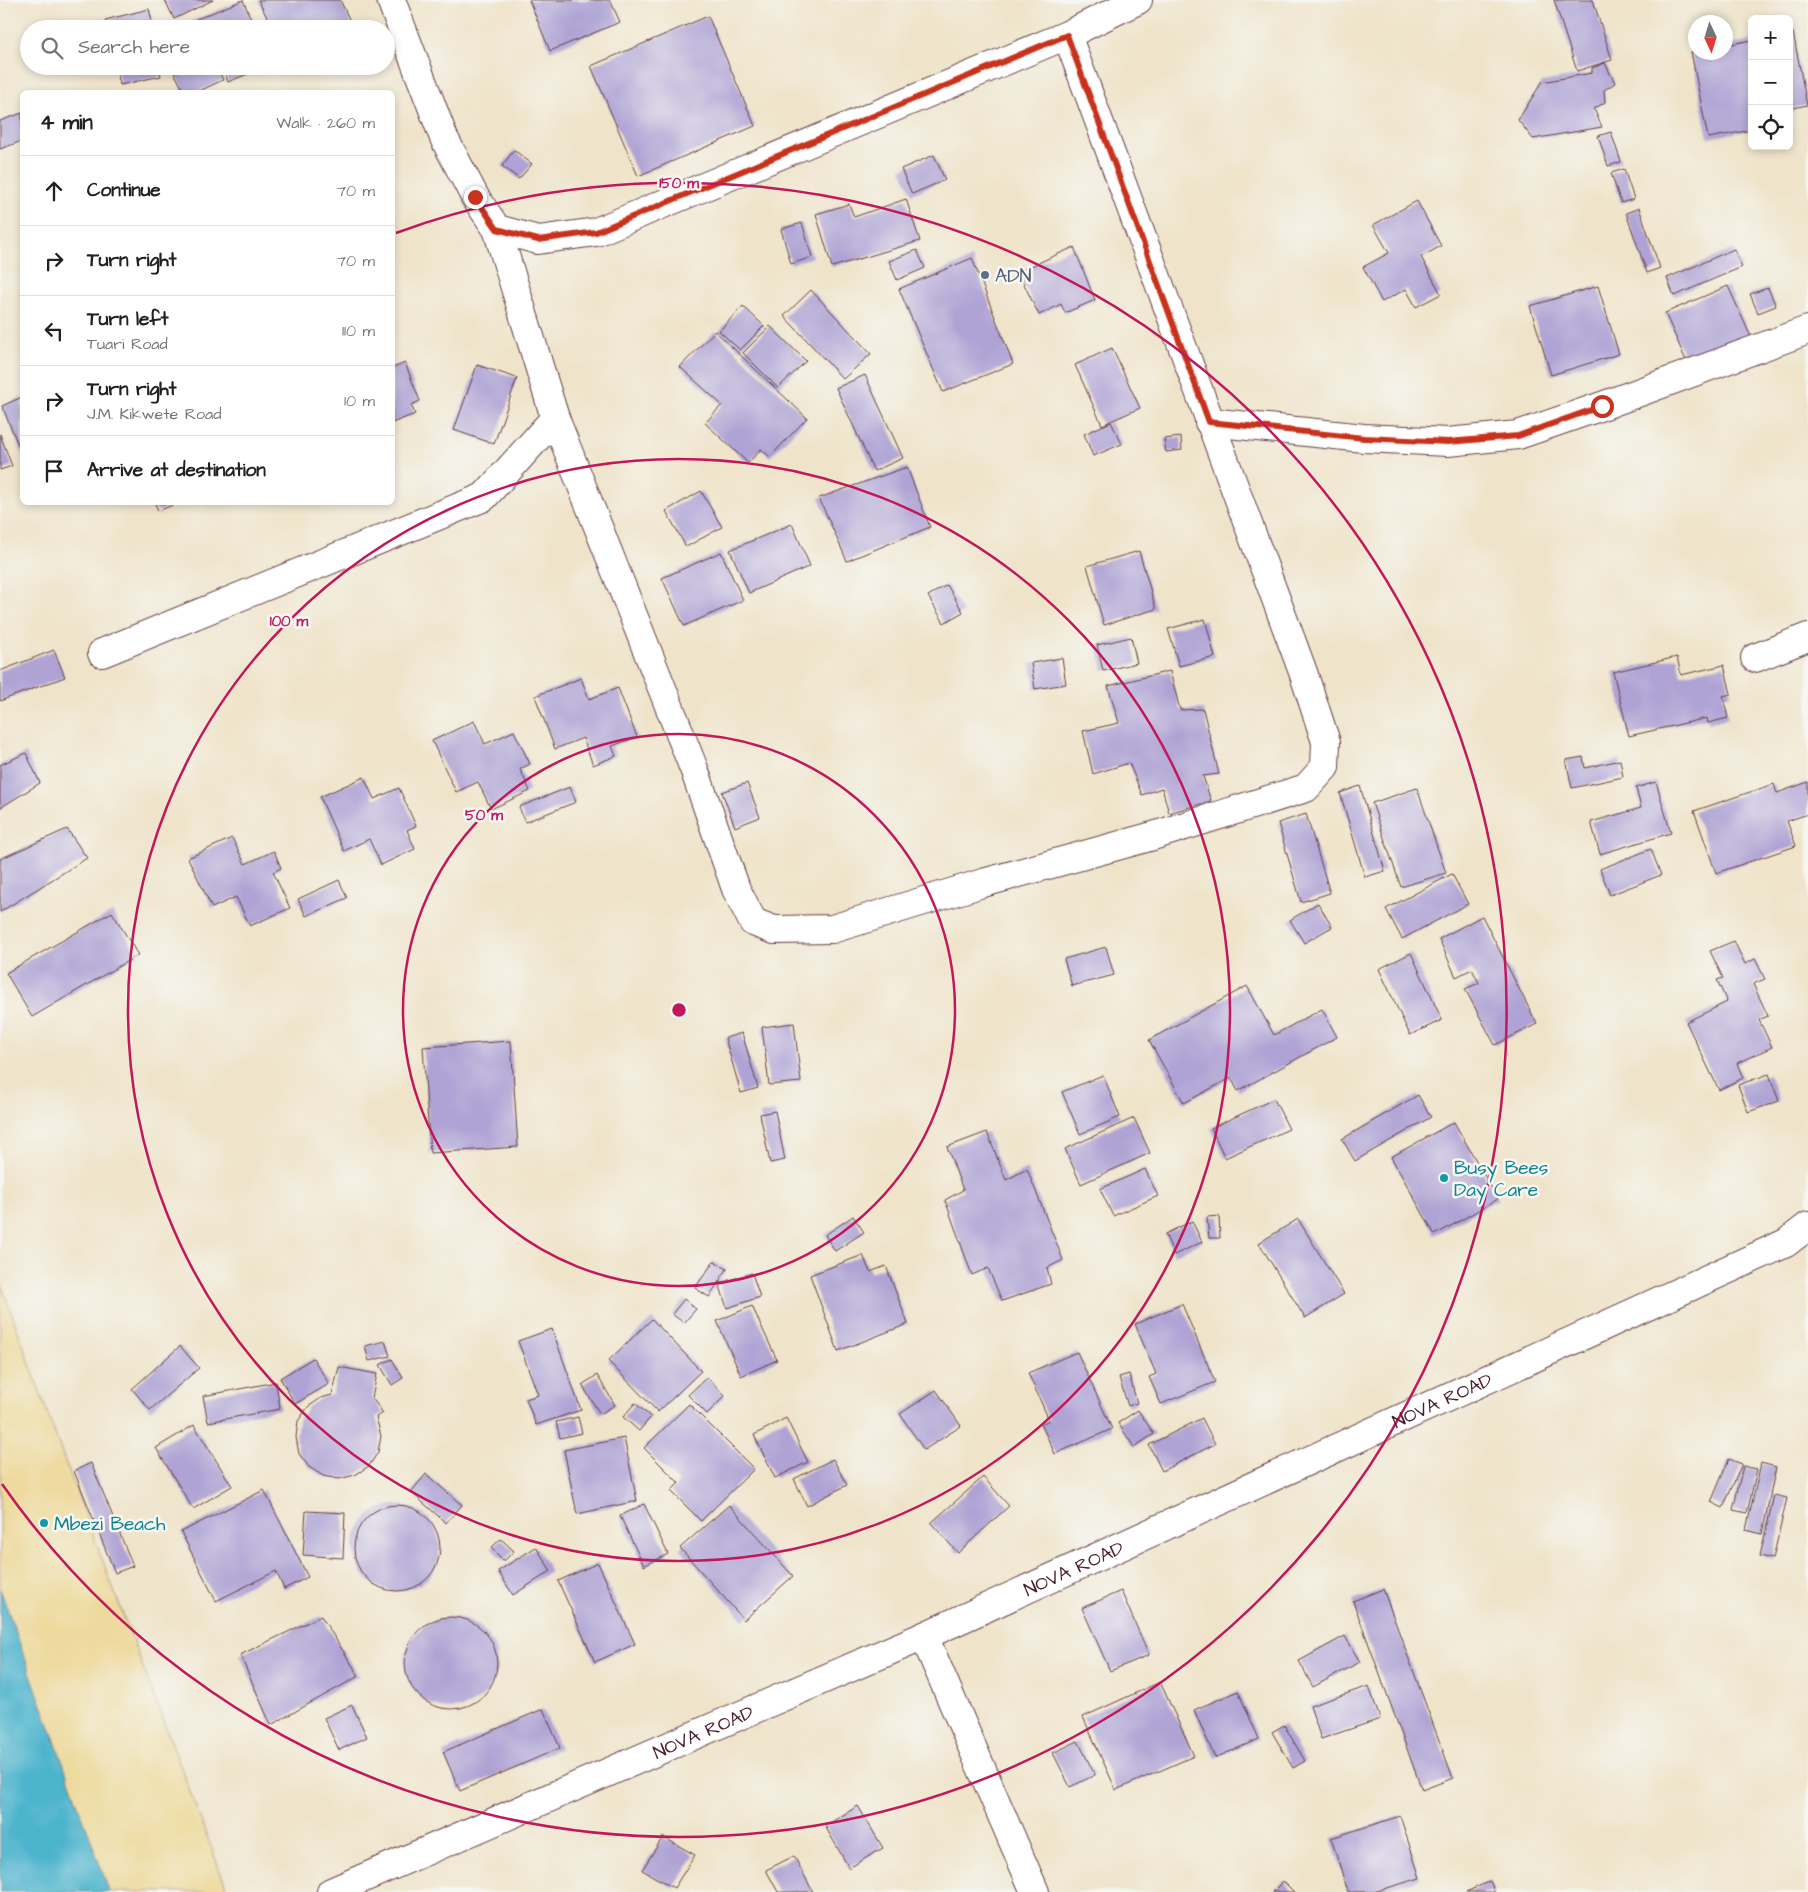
<!DOCTYPE html>
<html lang="en">
<head>
<meta charset="utf-8">
<style>
	:root { --surface:#fff; --page:#f6f6f6; --text:#202124; --muted:#757577; --line:#e0e0e0 }
	body { margin:0; font-family:"Architects Daughter",sans-serif; background:var(--page); color:var(--text) }
	.controls { position:absolute; right:15px; top:15px; display:grid; overflow:hidden; border-radius:8px; box-shadow:0 2px 8px #0003 }
	.controls button { width:45px; height:45px; display:grid; place-items:center; padding:0; border:0; border-bottom:1px solid var(--line); background:var(--surface); color:var(--text); font:25px sans-serif }
	.compass { position:absolute; left:1688px; top:15px; width:45px; height:45px; border-radius:50%; background:var(--surface); box-shadow:0 2px 8px #0003; rotate:176deg }
	.stop { position:absolute; width:15px; height:15px; margin:-11px; border:4px solid #c8321e; border-radius:50%; background:#fff }
	.stop.end { background:#c8321e; border-color:#fff; box-shadow:0 1px 5px #0008 }
	.list { margin:0; padding:0; list-style:none }
	h2 { display:flex; justify-content:space-between; align-items:center; height:65px; margin:0; padding:0 20px; font-size:21px }
	h2 small { font-size:16px; font-weight:400; color:var(--muted) }
	.list li { display:grid; grid-template-columns:32px 1fr auto; gap:15px; align-items:center; box-sizing:border-box; height:70px; padding:0 20px; border-top:1px solid var(--line) }
	.list b { display:block; font-size:19px; white-space:nowrap }
	.list p { margin:0; font-size:16px; white-space:nowrap; color:var(--muted) }
	.list em { font-size:16px; font-style:normal; color:var(--muted) }
	.icon { flex:none; width:28px; height:28px; fill:none; stroke:currentColor; stroke-width:2; stroke-linecap:round; stroke-linejoin:round }
	.map { position:relative; flex:none; width:1808px; height:1892px; overflow:hidden }
	.search { position:absolute; background:var(--surface); box-shadow:0 2px 8px #0003; left:20px; top:20px; width:375px; height:55px; display:flex; align-items:center; gap:12px; box-sizing:border-box; padding:0 18px; border-radius:28px; color:var(--muted); font-size:19px }
	.panel { position:absolute; background:var(--surface); box-shadow:0 2px 8px #0003; left:20px; top:90px; width:375px; height:415px; border-radius:8px }
	.map>svg:first-child { display:block }
	.sand { fill:#eeda9e; stroke:#9c7c64 }
	.water { fill:#4eb4cd; stroke:#4c6a7c }
	.building { fill:#aea3d4 }
	.lines { fill:none; stroke-linecap:round; stroke-linejoin:round }
	.minor-casing { stroke:#633d43; stroke-width:30 }
	.minor { stroke:#fff; stroke-width:28 }
	.route { stroke:#c8321e; stroke-width:6 }
	.ring { fill:none; stroke:#c2185b; stroke-width:2.5 }
	.service-dot { fill:#5c6f8a; stroke:#f6f6f2; stroke-width:2 }
	.culture-dot { fill:#0f9aa8; stroke:#f6f6f2; stroke-width:2 }
	.labels { text-anchor:middle; stroke-width:5; stroke-linejoin:round; paint-order:stroke }
	.service-label { font-size:19px; fill:#4e5e75; stroke:#f6f6f2; text-anchor:start }
	.culture-label { font-size:19px; fill:#0d838f; stroke:#f6f6f2; text-anchor:start }
	.street-label { font-size:19px; fill:#4a1f2b; stroke:#f6f6f2 }
	.centre { fill:#c2185b; stroke:#f6f6f2; stroke-width:2.5 }
	.ring-label { font-size:15px; text-anchor:middle; font-weight:bold; fill:#c2185b; stroke:#f6f6f2; stroke-width:5; stroke-linejoin:round; paint-order:stroke }
</style>
</head>
<body>
<div class="map">
<svg width="1808" height="1892" viewBox="0 0 1808 1892">
	<rect width="100%" height="100%" fill="#f6f6f2"/>
	<filter id="ink" filterUnits="userSpaceOnUse"><feTurbulence type="fractalNoise" baseFrequency=".02" numOctaves="2"/><feDisplacementMap in="SourceGraphic" scale="10" xChannelSelector="R" yChannelSelector="G"/><feConvolveMatrix kernelMatrix="1 2 1 2 8 2 1 2 1" color-interpolation-filters="sRGB"/></filter>
	<filter id="wash" filterUnits="userSpaceOnUse"><feTurbulence type="fractalNoise" baseFrequency=".0096" numOctaves="4" result="noise"/><feDisplacementMap in="SourceGraphic" scale="20" xChannelSelector="R" yChannelSelector="G"/><feGaussianBlur stdDeviation="1.12" result="paint"/><feColorMatrix in="noise" values="0 0 0 0 0 0 0 0 0 0 0 0 0 0 0 0 0 1.4 0 .05"/><feComposite in="paint" operator="in"/></filter>
	<g filter="url(#wash)">
		<rect width="100%" height="100%" fill="#efe4ca"/>
		<path class="sand" d="M 0,1281 L 63,1456 L 228,1892 L 109,1892 L 0,1589 Z"/>
		<path class="water" d="M 0,1589 L 104,1876 L 109,1892 L 0,1892 Z"/>
		<g id="blocks">
			<path class="building" d="M 165,0 L 213,0 L 174,19 Z
				M 243,0 L 255,29 L 195,29 L 192,21 Z
				M 258,0 L 340,0 L 354,29 L 273,29 Z
				M 529,0 L 610,0 L 620,22 L 550,51 Z
				M 1554,0 L 1593,0 L 1612,60 L 1577,71 Z
				M 149,9 L 154,29 L 107,29 L 105,20 Z
				M 708,16 L 755,126 L 638,176 L 591,66 Z
				M 1793,32 L 1807,105 L 1789,109 L 1789,33 Z
				M 1752,40 L 1752,130 L 1708,138 L 1691,52 L 1726,52 L 1726,45 Z
				M 1605,63 L 1615,83 L 1604,90 L 1605,102 L 1594,109 L 1602,127 L 1533,139 L 1518,120 L 1542,82 L 1592,73 L 1592,68 Z
				M 116,66 L 158,66 L 161,76 L 120,85 Z
				M 187,66 L 217,66 L 223,80 L 197,92 L 184,92 L 174,72 Z
				M 222,66 L 267,66 L 228,82 Z
				M 22,113 L 22,141 L 0,149 L 0,121 Z
				M 1611,132 L 1621,162 L 1608,166 L 1598,136 Z
				M 514,150 L 532,164 L 519,179 L 502,166 Z
				M 934,155 L 945,180 L 912,194 L 901,169 Z
				M 1624,169 L 1634,199 L 1621,203 L 1611,173 Z
				M 906,199 L 920,241 L 832,267 L 816,214 L 849,204 L 854,217 Z
				M 1417,201 L 1441,246 L 1421,257 L 1441,294 L 1416,307 L 1406,289 L 1382,302 L 1363,267 L 1389,253 L 1373,225 Z
				M 1639,208 L 1660,268 L 1647,273 L 1626,213 Z
				M 802,223 L 812,257 L 791,264 L 781,229 Z
				M 1074,247 L 1095,300 L 1065,313 L 1061,304 L 1039,315 L 1018,272 Z
				M 1734,249 L 1742,267 L 1674,296 L 1667,278 Z
				M 917,250 L 925,268 L 897,280 L 889,261 Z
				M 972,258 L 1013,364 L 943,392 L 899,289 Z
				M 1598,286 L 1619,354 L 1551,375 L 1530,306 Z
				M 1728,286 L 1751,337 L 1688,365 L 1665,313 Z
				M 1768,288 L 1776,306 L 1758,313 L 1750,294 Z
				M 811,290 L 871,354 L 843,379 L 784,316 Z
				M 743,306 L 764,326 L 740,350 L 719,331 Z
				M 770,326 L 806,361 L 778,388 L 743,353 Z
				M 715,331 L 807,418 L 770,457 L 761,449 L 748,463 L 705,423 L 722,405 L 680,367 Z
				M 1112,348 L 1140,408 L 1102,425 L 1075,365 Z
				M 405,363 L 420,401 L 411,405 L 415,414 L 392,423 L 392,368 Z
				M 477,365 L 517,378 L 494,444 L 454,430 Z
				M 865,375 L 903,458 L 874,471 L 836,388 Z
				M 22,397 L 22,454 L 2,406 Z
				M 1111,422 L 1122,444 L 1093,456 L 1084,434 Z
				M 0,434 L 12,466 L 0,470 Z
				M 1181,437 L 1182,450 L 1166,452 L 1164,439 Z
				M 907,467 L 930,527 L 847,561 L 819,498 Z
				M 701,491 L 722,527 L 686,547 L 666,511 Z
				M 155,503 L 178,503 L 158,511 Z
				M 792,524 L 810,566 L 749,593 L 730,550 Z
				M 1139,551 L 1156,609 L 1104,625 L 1087,566 Z
				M 721,552 L 743,600 L 684,626 L 662,578 Z
				M 947,585 L 963,612 L 944,623 L 928,596 Z
				M 1205,619 L 1215,657 L 1179,666 L 1168,629 Z
				M 1131,637 L 1137,663 L 1103,671 L 1097,645 Z
				M 54,650 L 65,677 L 0,701 L 0,671 Z
				M 1677,657 L 1681,675 L 1724,665 L 1731,694 L 1723,696 L 1728,718 L 1708,723 L 1707,718 L 1629,736 L 1613,672 Z
				M 1062,658 L 1066,684 L 1035,689 L 1031,663 Z
				M 1170,671 L 1180,710 L 1203,709 L 1219,774 L 1203,776 L 1211,801 L 1169,813 L 1162,788 L 1142,795 L 1129,763 L 1093,774 L 1083,731 L 1119,723 L 1108,686 Z
				M 581,678 L 589,699 L 618,688 L 637,737 L 612,746 L 616,756 L 593,765 L 583,738 L 555,749 L 535,696 Z
				M 474,721 L 485,744 L 514,731 L 530,764 L 520,769 L 530,791 L 491,809 L 478,782 L 456,792 L 432,741 Z
				M 26,753 L 40,783 L 0,808 L 0,765 Z
				M 1583,757 L 1585,768 L 1620,760 L 1623,777 L 1572,788 L 1566,760 Z
				M 364,777 L 374,799 L 399,788 L 416,826 L 407,830 L 415,849 L 381,865 L 369,839 L 344,851 L 320,797 Z
				M 1656,782 L 1671,833 L 1600,854 L 1591,822 L 1641,808 L 1636,788 Z
				M 1808,782 L 1808,814 L 1787,821 L 1796,846 L 1716,873 L 1694,811 L 1774,784 L 1777,793 Z
				M 747,783 L 760,817 L 735,827 L 722,792 Z
				M 1360,786 L 1385,871 L 1365,877 L 1340,793 Z
				M 570,787 L 576,802 L 525,822 L 519,807 Z
				M 1417,788 L 1446,873 L 1401,887 L 1372,803 Z
				M 1306,814 L 1330,893 L 1301,902 L 1278,823 Z
				M 67,829 L 87,858 L 0,912 L 0,859 Z
				M 232,838 L 245,864 L 274,851 L 281,868 L 273,872 L 290,908 L 250,926 L 236,897 L 212,908 L 188,858 Z
				M 1651,849 L 1661,875 L 1610,895 L 1600,869 Z
				M 1452,874 L 1468,904 L 1402,939 L 1386,909 Z
				M 339,880 L 347,898 L 306,916 L 298,899 Z
				M 1318,903 L 1332,927 L 1304,943 L 1290,920 Z
				M 112,912 L 138,955 L 32,1017 L 6,973 Z
				M 1482,916 L 1537,1024 L 1495,1045 L 1465,989 L 1479,983 L 1472,969 L 1456,977 L 1439,939 Z
				M 1734,941 L 1745,964 L 1755,959 L 1765,979 L 1753,984 L 1768,1016 L 1759,1020 L 1772,1047 L 1737,1063 L 1743,1078 L 1719,1090 L 1686,1022 L 1727,1002 L 1717,980 L 1723,978 L 1710,951 Z
				M 1106,947 L 1114,975 L 1072,986 L 1064,959 Z
				M 1411,953 L 1442,1020 L 1410,1035 L 1379,969 Z
				M 1247,986 L 1274,1035 L 1322,1009 L 1337,1037 L 1238,1091 L 1231,1078 L 1184,1103 L 1149,1040 Z
				M 794,1023 L 801,1082 L 769,1085 L 762,1027 Z
				M 742,1033 L 758,1088 L 741,1093 L 725,1038 Z
				M 511,1041 L 518,1147 L 430,1153 L 423,1047 Z
				M 1769,1074 L 1779,1101 L 1748,1112 L 1738,1085 Z
				M 1103,1075 L 1120,1117 L 1080,1134 L 1062,1092 Z
				M 1418,1095 L 1431,1117 L 1355,1161 L 1342,1139 Z
				M 1274,1099 L 1289,1129 L 1225,1158 L 1211,1128 Z
				M 775,1111 L 785,1160 L 770,1163 L 760,1114 Z
				M 1134,1118 L 1150,1153 L 1081,1184 L 1065,1149 Z
				M 1454,1122 L 1498,1199 L 1435,1235 L 1391,1157 Z
				M 987,1132 L 1006,1180 L 1027,1169 L 1063,1260 L 1047,1268 L 1051,1284 L 1002,1301 L 988,1268 L 972,1275 L 945,1200 L 963,1190 L 947,1147 Z
				M 1145,1169 L 1158,1196 L 1113,1216 L 1100,1189 Z
				M 853,1216 L 864,1232 L 835,1251 L 825,1235 Z
				M 1219,1216 L 1220,1238 L 1209,1238 L 1207,1217 Z
				M 1298,1219 L 1344,1294 L 1305,1318 L 1259,1243 Z
				M 1192,1221 L 1202,1242 L 1174,1255 L 1165,1234 Z
				M 863,1255 L 870,1272 L 886,1266 L 908,1324 L 838,1351 L 810,1275 Z
				M 714,1261 L 727,1269 L 709,1297 L 695,1288 Z
				M 752,1273 L 760,1297 L 727,1308 L 719,1283 Z
				M 684,1299 L 696,1309 L 684,1323 L 672,1314 Z
				M 1182,1304 L 1215,1382 L 1161,1404 L 1149,1377 L 1156,1374 L 1135,1324 Z
				M 752,1306 L 777,1360 L 741,1376 L 717,1321 Z
				M 652,1319 L 701,1371 L 658,1412 L 608,1361 Z
				M 552,1329 L 581,1410 L 536,1425 L 526,1399 L 538,1395 L 518,1341 Z
				M 385,1341 L 390,1356 L 369,1361 L 365,1346 Z
				M 180,1346 L 199,1368 L 150,1410 L 132,1389 Z
				M 1077,1352 L 1112,1429 L 1055,1454 L 1041,1424 L 1049,1420 L 1028,1373 Z
				M 313,1358 L 329,1384 L 295,1404 L 280,1378 Z
				M 392,1359 L 403,1378 L 392,1385 L 380,1365 Z
				M 339,1367 L 377,1374 L 372,1398 L 383,1413 L 376,1417 L 381,1436 L 378,1452 L 369,1466 L 355,1475 L 339,1479 L 323,1476 L 309,1467 L 299,1454 L 296,1437 L 298,1421 L 308,1407 L 321,1398 L 332,1395 Z
				M 1129,1374 L 1137,1403 L 1128,1406 L 1119,1377 Z
				M 597,1375 L 615,1405 L 600,1414 L 582,1385 Z
				M 707,1377 L 725,1396 L 707,1414 L 688,1395 Z
				M 276,1382 L 280,1409 L 208,1422 L 203,1396 Z
				M 936,1390 L 961,1426 L 924,1450 L 900,1414 Z
				M 635,1403 L 651,1417 L 639,1431 L 623,1417 Z
				M 689,1404 L 754,1469 L 701,1521 L 671,1491 L 679,1483 L 644,1448 Z
				M 1138,1410 L 1154,1434 L 1134,1447 L 1118,1423 Z
				M 578,1417 L 582,1433 L 560,1438 L 556,1422 Z
				M 786,1418 L 808,1462 L 775,1478 L 754,1435 Z
				M 1202,1418 L 1215,1444 L 1162,1471 L 1149,1445 Z
				M 194,1425 L 232,1486 L 193,1509 L 156,1448 Z
				M 624,1438 L 637,1501 L 577,1514 L 564,1450 Z
				M 833,1459 L 847,1485 L 807,1506 L 794,1479 Z
				M 1729,1459 L 1742,1464 L 1723,1508 L 1711,1502 Z
				M 91,1463 L 133,1566 L 115,1573 L 74,1471 Z
				M 1761,1463 L 1776,1467 L 1762,1534 L 1746,1530 Z
				M 1743,1466 L 1757,1469 L 1747,1513 L 1733,1510 Z
				M 426,1474 L 462,1505 L 446,1523 L 411,1492 Z
				M 983,1477 L 1009,1506 L 958,1553 L 931,1523 Z
				M 264,1490 L 308,1577 L 284,1589 L 276,1571 L 216,1601 L 181,1532 Z
				M 1774,1495 L 1787,1498 L 1773,1559 L 1760,1556 Z
				M 644,1504 L 668,1554 L 644,1566 L 620,1516 Z
				M 729,1505 L 793,1576 L 744,1620 L 680,1548 Z
				M354 1548a43 43 0 1 1 86 0a43 43 0 1 1-86 0Z
				M 306,1511 L 345,1513 L 343,1558 L 303,1555 Z
				M 501,1539 L 514,1551 L 504,1561 L 491,1548 Z
				M 536,1547 L 551,1571 L 513,1595 L 498,1571 Z
				M 598,1563 L 635,1644 L 595,1662 L 558,1581 Z
				M 1383,1589 L 1453,1778 L 1422,1790 L 1353,1601 Z
				M 1121,1591 L 1149,1655 L 1110,1671 L 1082,1608 Z
				M 321,1616 L 359,1676 L 271,1725 L 240,1655 Z
				M405 1663a46 46 0 1 1 92 0a46 46 0 1 1-92 0Z
				M 1345,1636 L 1360,1662 L 1313,1687 L 1299,1661 Z
				M 1160,1682 L 1194,1756 L 1116,1790 L 1083,1717 Z
				M 1369,1686 L 1380,1719 L 1321,1739 L 1310,1706 Z
				M 1238,1691 L 1259,1739 L 1215,1758 L 1194,1710 Z
				M 352,1705 L 367,1737 L 339,1750 L 324,1718 Z
				M 543,1709 L 560,1748 L 460,1791 L 443,1752 Z
				M 1284,1725 L 1305,1761 L 1293,1768 L 1272,1732 Z
				M 1078,1741 L 1095,1775 L 1070,1787 L 1053,1753 Z
				M 858,1806 L 883,1848 L 849,1868 L 825,1826 Z
				M 1400,1816 L 1420,1878 L 1374,1892 L 1348,1892 L 1331,1838 Z
				M 663,1837 L 695,1855 L 674,1888 L 642,1870 Z
				M 794,1856 L 813,1892 L 778,1892 L 766,1870 Z
				M 1283,1881 L 1294,1892 L 1272,1892 Z
				M 1490,1881 L 1495,1892 L 1466,1892 Z"/>
		</g>
	</g>
	<g filter="url(#ink)">
		<use href="#blocks" fill-opacity="0" stroke="#633d43" stroke-width="1"/>
		<g class="lines">
			<defs>
				<g id="minor">
					<path d="M 391,0 L 444,138 L 475,197 L 497,229 L 555,418 L 694,769 L 736,889 L 753,922 L 774,930 L 832,929 L 983,883 L 1153,836 L 1306,788 L 1325,767 L 1326,742 L 1303,672 L 1067,35"/>
					<path d="M 497,229 L 538,240 L 596,232 L 1067,35 L 1138,0"/>
					<path d="M 1209,422 L 1364,438 L 1448,442 L 1518,435 L 1602,406 L 1808,330"/>
					<path d="M 102,653 L 484,497 L 555,418"/>
					<path d="M 1755,658 L 1808,637"/>
					<path d="M 924,1636 L 1035,1892"/>
					<path id="s1" d="M 331,1892 L 924,1636 L 1786,1243 L 1808,1226"/>
				</g>
			</defs>
			<use href="#minor" class="minor-casing"/>
			<use href="#minor" class="minor"/>
		</g>
	</g>
	<g class="lines" filter="url(#ink)">
		<path class="route" d="M 475,197 L 497,229 L 538,240 L 596,232 L 1067,35 L 1209,422 L 1364,438 L 1448,442 L 1518,436 L 1602,406"/>
	</g>
	<g class="ring">
		<circle cx="679" cy="1010" r="276"/>
		<circle cx="679" cy="1010" r="551"/>
		<path d="M396 233A827 827 0 1 1 2 1484"/>
	</g>
	<circle class="service-dot" cx="985" cy="275" r="5"/>
	<g class="culture-dot">
		<circle cx="1444" cy="1178" r="5"/>
		<circle cx="44" cy="1523" r="5"/>
	</g>
	<g class="labels">
		<g class="service-label">
			<text x="995" y="282">ADN</text>
		</g>
		<g class="culture-label">
			<text x="1454" y="1174">Busy Bees<tspan x="1454" dy="22">Day Care</tspan></text>
			<text x="54" y="1530">Mbezi Beach</text>
		</g>
		<g class="street-label">
			<text dy="7" stroke="none"><textPath href="#s1" startOffset="1215">NOVA ROAD</textPath></text>
			<text dy="7" stroke="none"><textPath href="#s1" startOffset="810">NOVA ROAD</textPath></text>
			<text dy="7" stroke="none"><textPath href="#s1" startOffset="405">NOVA ROAD</textPath></text>
		</g>
	</g>
	<circle cx="679" cy="1010" r="8" class="centre"/>
	<g class="ring-label">
		<text x="679" y="188">150 m</text>
		<text x="289" y="626">100 m</text>
		<text x="484" y="820">50 m</text>
	</g>
</svg>
<div class="controls">
<button>+</button>
<button>−</button>
<button><svg class="icon" aria-label="locate" viewBox="0 0 24 24"><circle cx="12" cy="12" r="6"/><path d="M12 2v4M12 18v4M2 12h4M18 12h4"/></svg></button>
</div>
<svg class="compass" viewBox="-18 -18 36 36"><path d="M0-13l5 13h-10z" fill="#e53935"/><path d="M0 13l5-13h-10z" fill="#757577"/></svg>
<div class="stop" style="left:1602px;top:406px"></div>
<div class="stop end" style="left:475px;top:197px"></div>
<div class="search"><svg class="icon" aria-label="search" viewBox="0 0 24 24"><circle cx="10" cy="10" r="6"/><path d="M15 15l6 6"/></svg>Search here</div>
<section class="panel">
<h2>4 min<small>Walk · 260 m</small></h2>
<ul class="list">
<li><svg class="icon" aria-label="ahead" viewBox="0 0 24 24"><path d="M12 20V5M6 11l6-6 6 6"/></svg><div><b>Continue</b></div><em>70 m</em></li>
<li><svg class="icon" aria-label="right" viewBox="0 0 24 24"><path d="M7 20v-9h11M14 6l5 5-5 5"/></svg><div><b>Turn right</b></div><em>70 m</em></li>
<li><svg class="icon" aria-label="left" viewBox="0 0 24 24"><path d="M17 20v-9H6M10 6l-5 5 5 5"/></svg><div><b>Turn left</b><p>Tuari Road</p></div><em>110 m</em></li>
<li><svg class="icon" aria-label="right" viewBox="0 0 24 24"><path d="M7 20v-9h11M14 6l5 5-5 5"/></svg><div><b>Turn right</b><p>J.M. Kikwete Road</p></div><em>10 m</em></li>
<li><svg class="icon" aria-label="arrive" viewBox="0 0 24 24"><path d="M6 21V4h12l-3 4 3 4H6"/></svg><div><b>Arrive at destination</b></div></li>
</ul>
</section>
</div>
</body>
</html>
